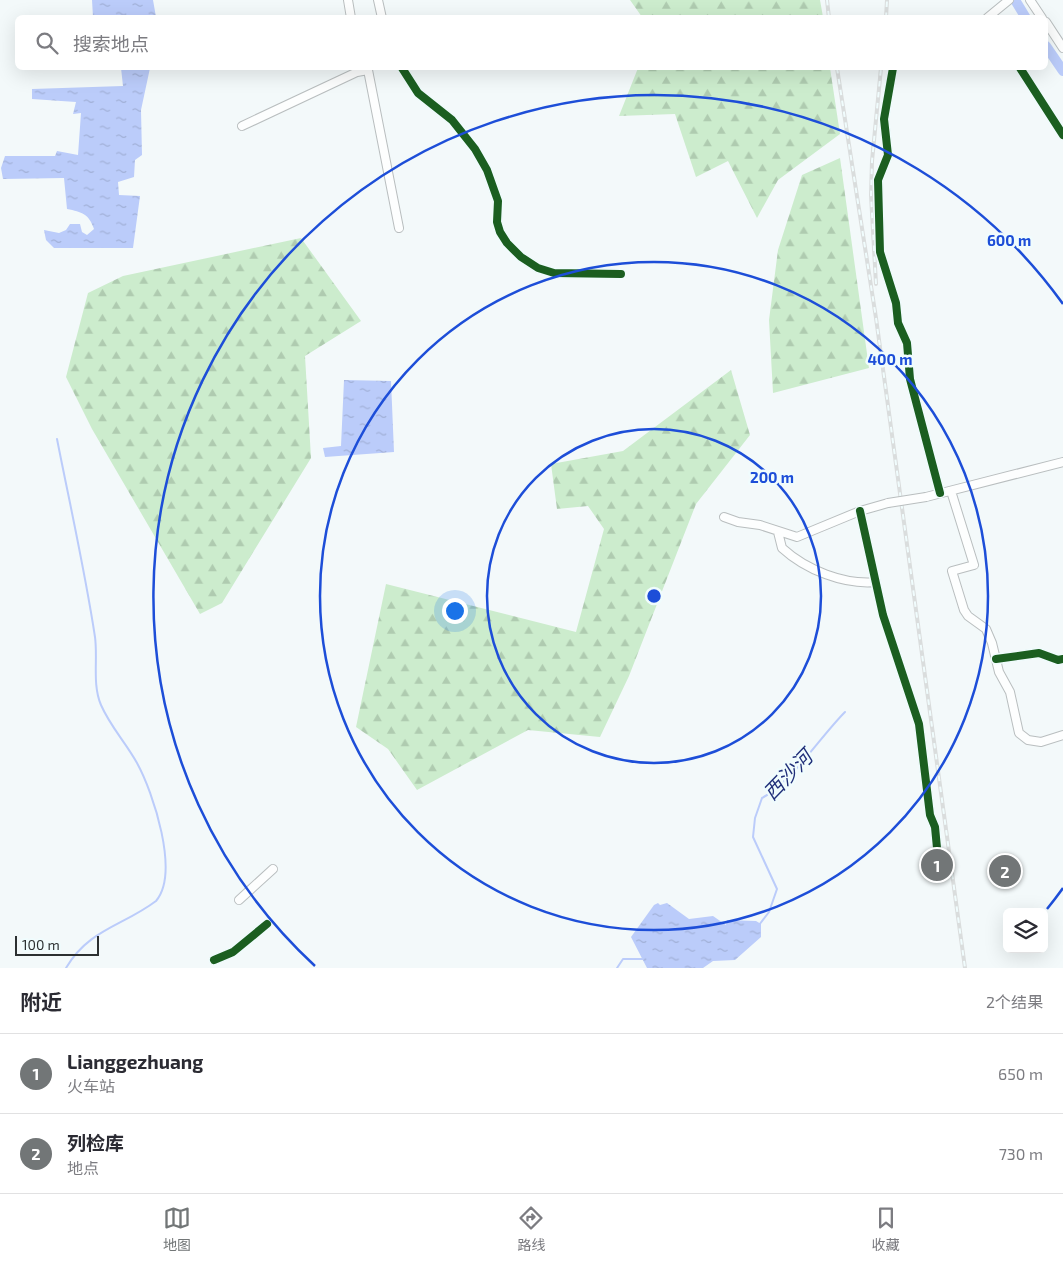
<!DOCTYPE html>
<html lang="zh">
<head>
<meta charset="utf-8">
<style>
	:root { --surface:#fff; --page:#f7f7f7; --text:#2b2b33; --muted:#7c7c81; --line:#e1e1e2; --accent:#727677 }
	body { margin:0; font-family:"Exo 2","Noto Sans SC",sans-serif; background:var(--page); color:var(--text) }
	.controls { position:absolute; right:15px; bottom:15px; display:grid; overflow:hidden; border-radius:8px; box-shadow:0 5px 20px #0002 }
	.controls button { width:45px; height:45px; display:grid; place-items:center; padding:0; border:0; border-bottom:1px solid var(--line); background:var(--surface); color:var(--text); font:25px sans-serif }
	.scale { position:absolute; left:15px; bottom:12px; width:84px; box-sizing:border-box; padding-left:5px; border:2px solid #2c3031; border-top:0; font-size:14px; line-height:18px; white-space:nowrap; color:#2c3031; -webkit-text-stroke:4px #f0fcfd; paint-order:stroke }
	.you { position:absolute; left:454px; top:610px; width:18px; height:18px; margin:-12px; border:4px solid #fff; border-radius:50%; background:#1a73e8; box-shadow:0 0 0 8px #1a73e833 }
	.badge { display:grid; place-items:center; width:32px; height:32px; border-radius:50%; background:var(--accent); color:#fff; font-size:16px; font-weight:700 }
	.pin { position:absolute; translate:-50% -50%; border:2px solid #fff; box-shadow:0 1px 5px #0006 }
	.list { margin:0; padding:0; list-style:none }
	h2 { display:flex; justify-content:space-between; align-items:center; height:65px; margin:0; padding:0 20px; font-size:21px }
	h2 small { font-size:16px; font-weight:400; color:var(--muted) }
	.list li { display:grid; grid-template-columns:32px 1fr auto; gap:15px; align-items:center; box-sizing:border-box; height:80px; padding:0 20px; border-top:1px solid var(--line) }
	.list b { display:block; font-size:19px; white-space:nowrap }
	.list p { margin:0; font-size:16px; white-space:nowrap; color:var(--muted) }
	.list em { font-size:16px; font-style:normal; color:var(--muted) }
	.icon { flex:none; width:28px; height:28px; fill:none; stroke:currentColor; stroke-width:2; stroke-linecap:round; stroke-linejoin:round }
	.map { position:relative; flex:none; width:1063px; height:968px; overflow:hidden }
	.search { position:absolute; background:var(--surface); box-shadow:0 5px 20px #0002; left:15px; right:15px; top:15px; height:55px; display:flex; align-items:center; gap:12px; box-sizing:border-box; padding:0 18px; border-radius:8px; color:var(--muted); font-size:19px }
	.sheet { height:225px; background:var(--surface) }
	nav { display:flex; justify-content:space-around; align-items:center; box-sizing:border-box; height:70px; border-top:1px solid var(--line); background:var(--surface); font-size:14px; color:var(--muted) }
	nav a { display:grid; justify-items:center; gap:2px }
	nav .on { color:var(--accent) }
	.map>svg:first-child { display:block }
	.forest { fill:url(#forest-firs) }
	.water { fill:url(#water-ripples) }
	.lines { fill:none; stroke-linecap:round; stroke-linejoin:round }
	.stream { stroke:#bbccfa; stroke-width:2 }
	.river { stroke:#bbccfa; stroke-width:10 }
	.minor-casing { stroke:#b9bebf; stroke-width:10 }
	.minor { stroke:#fdfefe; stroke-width:8 }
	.rail-casing { stroke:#dadddd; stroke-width:4 }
	.rail { stroke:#f0fcfd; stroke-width:2; stroke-dasharray:5.5; stroke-linecap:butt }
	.minor-bridge-casing { stroke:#b9bebf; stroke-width:10; stroke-linecap:butt }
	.minor-bridge { stroke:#fdfefe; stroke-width:8 }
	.cycleway-casing { stroke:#f0fcfd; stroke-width:11 }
	.cycleway { stroke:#1b5e20; stroke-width:8 }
	.ring { fill:none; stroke:#1d4ed8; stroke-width:2.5 }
	.labels { text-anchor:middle; stroke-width:5; stroke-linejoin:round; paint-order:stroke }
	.water-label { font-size:20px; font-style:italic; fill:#202f79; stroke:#f0fcfd }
	.centre { fill:#1d4ed8; stroke:#f0fcfd; stroke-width:2.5 }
	.ring-label { font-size:15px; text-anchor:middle; font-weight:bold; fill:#1d4ed8; stroke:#f0fcfd; stroke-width:5; stroke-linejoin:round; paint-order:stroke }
</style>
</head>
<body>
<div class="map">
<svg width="1063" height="968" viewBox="0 0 1063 968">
	<defs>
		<pattern id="forest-firs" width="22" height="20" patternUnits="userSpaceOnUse" patternTransform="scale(1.25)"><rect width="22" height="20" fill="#cceccd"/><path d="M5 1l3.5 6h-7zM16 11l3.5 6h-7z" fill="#afcbb0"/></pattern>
		<pattern id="water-ripples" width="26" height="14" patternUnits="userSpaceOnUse" patternTransform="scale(1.25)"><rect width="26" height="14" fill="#bbccfa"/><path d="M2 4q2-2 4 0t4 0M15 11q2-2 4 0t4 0" fill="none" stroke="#a1b0d7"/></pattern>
	</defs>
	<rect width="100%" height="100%" fill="#f3f9fa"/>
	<path class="forest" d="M 630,0 L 820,0 L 823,17 L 642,17 Z
		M 638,68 L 830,68 L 840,134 L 778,180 L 757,218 L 728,161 L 696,177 L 675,114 L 619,116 Z
		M 840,158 L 869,368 L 773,393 L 769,320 L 778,250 L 802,175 Z
		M 301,238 L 361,321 L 305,356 L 311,458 L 222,603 L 200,614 L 92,429 L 66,377 L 88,293 L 123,276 Z
		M 731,370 L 750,435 L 696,504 L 629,676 L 600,737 L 528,730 L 417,790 L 388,749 L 356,727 L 386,584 L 576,632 L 604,529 L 588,506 L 557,509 L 551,464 L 623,451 Z"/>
	<path class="water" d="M 92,0 L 153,0 L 156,17 L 93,17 Z
		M 121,68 L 150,68 L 141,110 L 142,155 L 135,160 L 134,177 L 118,182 L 119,195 L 140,196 L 133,248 L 54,248 L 46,240 L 44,230 L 59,233 L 66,230 L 70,224 L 80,224 L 82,232 L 87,235 L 94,229 C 89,214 82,212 67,209 L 64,178 L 3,179 L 1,168 L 5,156 L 55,156 L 57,151 L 78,155 L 81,113 L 73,114 L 76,102 L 32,99 L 32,89 L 123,86 Z
		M 344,380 L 391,381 L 394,452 L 325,457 L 323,448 L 341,446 Z
		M 658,903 L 660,905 L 667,903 L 689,919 L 713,916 L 726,925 L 727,920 L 756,921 L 761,924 L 761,937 L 735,960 L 713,961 L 703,968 L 647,968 L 631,937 L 654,905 Z"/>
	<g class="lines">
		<path class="stream" d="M 57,439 C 70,505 85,571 95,637 C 98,659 92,684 101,705 C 110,726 126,743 137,763 C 153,792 180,873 156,901 C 123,926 89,929 66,968
			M 759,925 L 769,912 L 777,889 L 753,837 L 755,818 L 762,798 C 791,783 820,737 845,712
			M 617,968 L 623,959 L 643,959"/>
		<path class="river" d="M 1015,0 L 1026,18
			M 1046,46 L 1063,71"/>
		<defs>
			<path id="minor" d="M 348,0 L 351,18
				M 378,0 L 382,18
				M 1030,0 L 1042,18
				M 987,18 L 1009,0
				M 1046,22 L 1063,48
				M 402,68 L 418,93 L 452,120 L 475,149 L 487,170 L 498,201 L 497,222 L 500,232 L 507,243 L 521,257 L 538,268 L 554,273 L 621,274
				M 893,68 L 884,119 L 888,155 L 878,180 L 880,252 L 896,303 L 898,323 L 907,343 L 910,379 L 940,493
				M 1020,68 L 1063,135
				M 242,126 L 357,72 L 368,70 L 399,228
				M 951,491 L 974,565 L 952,571 L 964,610 L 968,616 L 986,629 L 992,643 L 999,672 L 1010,692 L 1019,733 L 1028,740 L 1041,742 L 1063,735
				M 926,497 L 1063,462
				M 860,511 L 883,615 L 919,724 L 930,815 L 935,827 L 937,848
				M 724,517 L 738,522 L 760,525 L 797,537 L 860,511 L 888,503
				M 778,532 L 782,548 C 806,570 844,585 876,582
				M 996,659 L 1039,653 L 1058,660 L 1063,659
				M 239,900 L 273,869
				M 214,960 L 233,952 L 267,924"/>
		</defs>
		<use href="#minor" class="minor-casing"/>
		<use href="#minor" class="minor"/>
		<defs>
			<path id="rail" d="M 827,0 L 829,18
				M 886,18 L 887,0
				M 837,68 L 876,318 L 965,968
				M 876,284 L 871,195 L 872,161 L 881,68"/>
		</defs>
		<use href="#rail" class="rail-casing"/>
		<use href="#rail" class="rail"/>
		<defs>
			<path id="minor-bridge" d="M 888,503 L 926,497"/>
		</defs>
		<use href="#minor-bridge" class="minor-bridge-casing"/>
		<use href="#minor-bridge" class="minor-bridge"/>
		<defs>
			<path id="cycleway" d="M 402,68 L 418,93 L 452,120 L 475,149 L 487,170 L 498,201 L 497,222 L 500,232 L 507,243 L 521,257 L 538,268 L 554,273 L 621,274
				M 893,68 L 884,119 L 888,155 L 878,180 L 880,252 L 896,303 L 898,323 L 907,343 L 910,379 L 940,493
				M 1020,68 L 1063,135
				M 860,511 L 883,615 L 919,724 L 930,815 L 935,827 L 937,848
				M 996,659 L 1039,653 L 1058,660 L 1063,659
				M 214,960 L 233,952 L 267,924"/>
		</defs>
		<use href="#cycleway" class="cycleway-casing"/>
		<use href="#cycleway" class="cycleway"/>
	</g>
	<g class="ring">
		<circle cx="654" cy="596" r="167"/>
		<circle cx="654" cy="596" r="334"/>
		<path d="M1063 888A502 502 0 0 1 1047 909M315 966A502 502 0 1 1 1063 304"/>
	</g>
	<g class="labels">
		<g class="water-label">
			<text transform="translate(788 775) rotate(-46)" y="7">西沙河</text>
		</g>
	</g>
	<circle cx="654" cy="596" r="8" class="centre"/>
	<g class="ring-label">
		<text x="1009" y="246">600 m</text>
		<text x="890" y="365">400 m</text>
		<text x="772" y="483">200 m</text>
	</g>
</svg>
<div class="controls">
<button><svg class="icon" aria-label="layers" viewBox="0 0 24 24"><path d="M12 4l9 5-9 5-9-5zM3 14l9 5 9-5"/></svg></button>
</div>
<div class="scale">100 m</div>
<div class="you"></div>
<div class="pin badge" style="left:937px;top:865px">1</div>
<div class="pin badge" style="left:1005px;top:871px">2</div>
<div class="search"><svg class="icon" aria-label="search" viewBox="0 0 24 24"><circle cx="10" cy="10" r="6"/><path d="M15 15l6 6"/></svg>搜索地点</div>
</div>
<section class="sheet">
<h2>附近<small>2个结果</small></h2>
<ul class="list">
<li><span class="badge">1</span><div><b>Lianggezhuang</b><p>火车站</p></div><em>650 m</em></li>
<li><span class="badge">2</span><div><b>列检库</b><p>地点</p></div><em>730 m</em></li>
</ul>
</section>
<nav>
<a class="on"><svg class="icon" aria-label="map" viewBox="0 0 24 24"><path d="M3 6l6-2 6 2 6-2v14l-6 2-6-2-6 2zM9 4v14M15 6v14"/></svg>地图</a>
<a><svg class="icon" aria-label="directions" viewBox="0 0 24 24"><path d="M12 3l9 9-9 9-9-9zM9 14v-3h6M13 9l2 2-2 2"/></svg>路线</a>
<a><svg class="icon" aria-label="saved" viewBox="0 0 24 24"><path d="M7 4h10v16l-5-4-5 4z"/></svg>收藏</a>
</nav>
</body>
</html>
